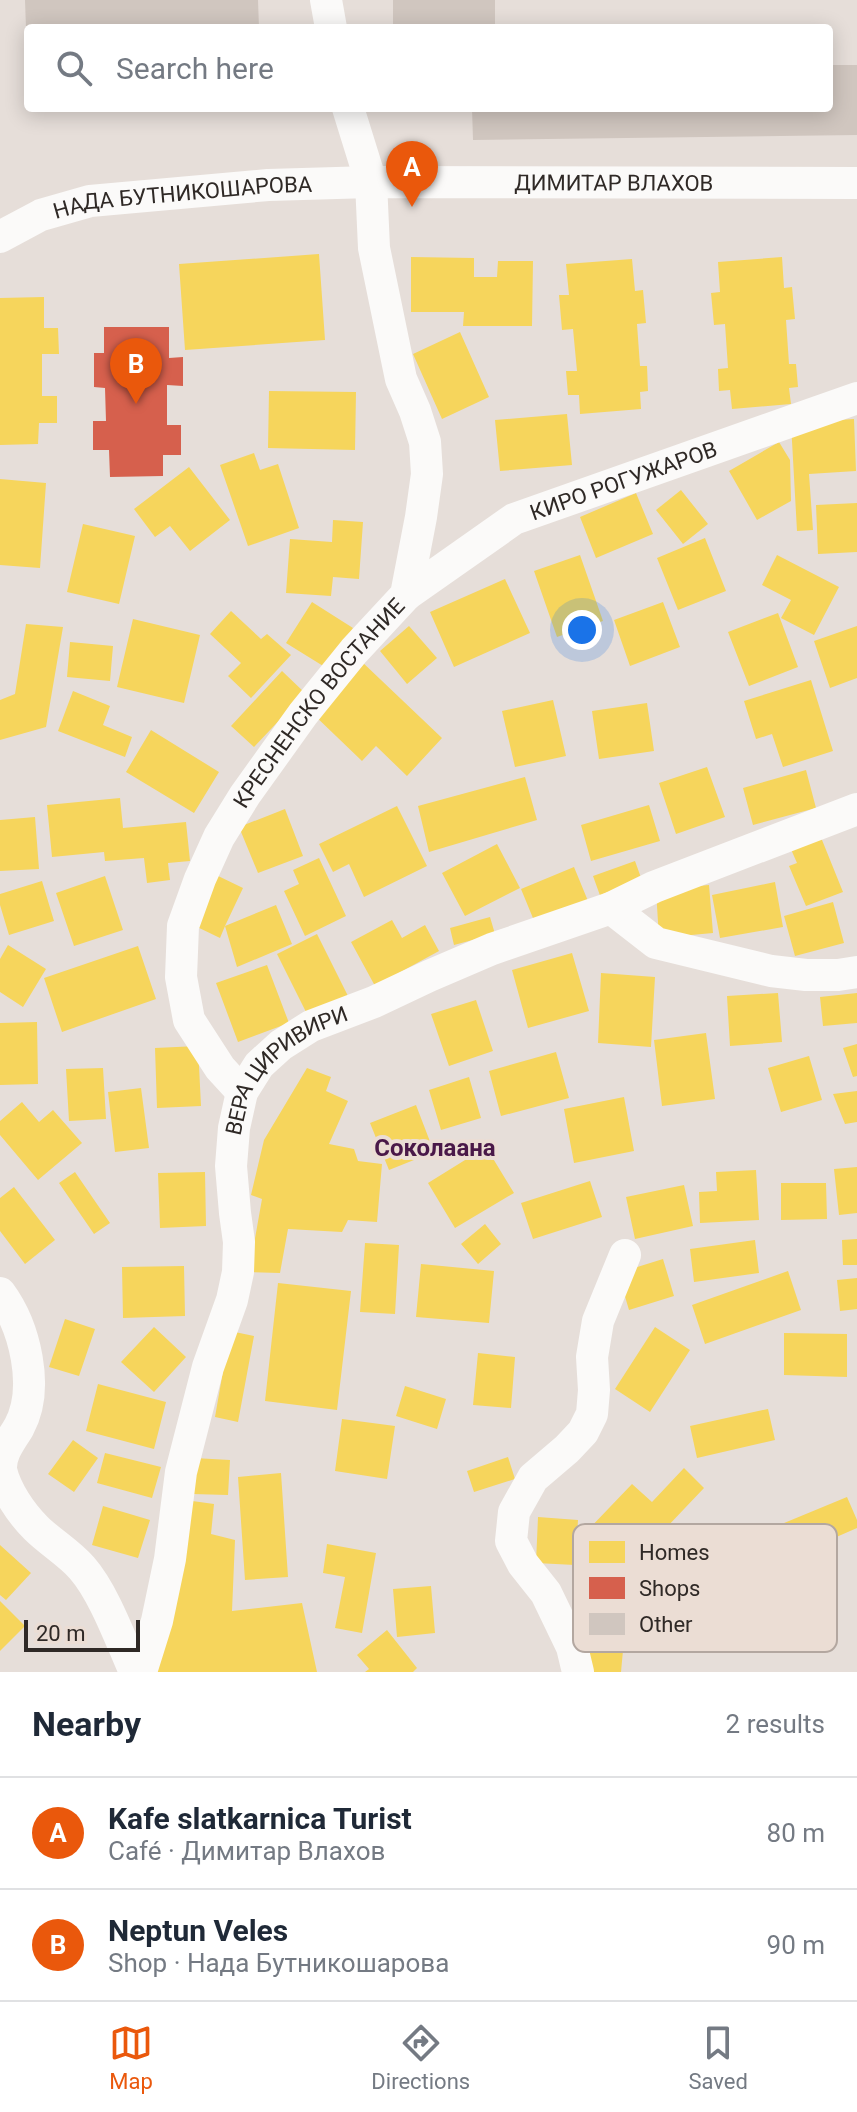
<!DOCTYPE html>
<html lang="en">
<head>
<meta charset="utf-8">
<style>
	:root { --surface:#fff; --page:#f2f2f3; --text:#1f2937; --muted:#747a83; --line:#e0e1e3; --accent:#ea580c }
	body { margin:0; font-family:Roboto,sans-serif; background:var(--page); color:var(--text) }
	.scale { position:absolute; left:24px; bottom:20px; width:116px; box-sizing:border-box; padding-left:8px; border:4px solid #2f2926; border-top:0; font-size:22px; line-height:28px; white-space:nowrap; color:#2f2926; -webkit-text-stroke:6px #ebddd4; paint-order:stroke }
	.you { position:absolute; left:582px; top:630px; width:28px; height:28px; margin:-20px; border:6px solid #fff; border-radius:50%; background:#1a73e8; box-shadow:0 0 0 12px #1a73e833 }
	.badge { display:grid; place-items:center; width:52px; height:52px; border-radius:50%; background:var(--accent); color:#fff; font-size:26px; font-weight:700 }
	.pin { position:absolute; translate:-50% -66px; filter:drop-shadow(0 2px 4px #0008) }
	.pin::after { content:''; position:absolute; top:42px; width:28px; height:24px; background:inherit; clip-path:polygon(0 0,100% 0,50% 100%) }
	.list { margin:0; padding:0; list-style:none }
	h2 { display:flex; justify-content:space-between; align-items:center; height:104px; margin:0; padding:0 32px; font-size:34px }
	h2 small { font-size:26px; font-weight:400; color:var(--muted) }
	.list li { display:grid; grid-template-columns:52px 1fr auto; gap:24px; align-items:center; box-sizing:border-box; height:112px; padding:0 32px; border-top:2px solid var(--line) }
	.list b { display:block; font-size:30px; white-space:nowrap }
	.list p { margin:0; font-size:26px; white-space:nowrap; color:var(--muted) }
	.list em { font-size:26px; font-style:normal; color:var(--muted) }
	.icon { flex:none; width:44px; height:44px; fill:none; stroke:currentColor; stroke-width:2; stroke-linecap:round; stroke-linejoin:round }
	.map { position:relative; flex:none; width:857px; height:1672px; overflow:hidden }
	.search { position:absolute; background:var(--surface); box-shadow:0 4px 20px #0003; left:24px; right:24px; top:24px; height:88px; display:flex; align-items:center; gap:20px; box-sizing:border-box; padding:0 28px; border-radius:8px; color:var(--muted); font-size:30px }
	.sheet { height:328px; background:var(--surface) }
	nav { display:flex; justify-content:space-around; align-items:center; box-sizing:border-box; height:112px; border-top:2px solid var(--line); background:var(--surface); font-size:22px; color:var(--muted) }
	nav a { display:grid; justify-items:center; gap:4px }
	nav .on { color:var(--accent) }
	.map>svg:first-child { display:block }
	.homes { fill:#f6d55c }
	.shops { fill:#d6604d }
	.building { fill:#d0c6bf }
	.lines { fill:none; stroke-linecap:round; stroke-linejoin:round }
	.minor { stroke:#fbfaf9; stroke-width:32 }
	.labels { text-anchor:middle; stroke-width:8; stroke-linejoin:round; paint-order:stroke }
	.street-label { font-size:22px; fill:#2f2926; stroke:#ebddd4 }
	.neighbourhood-label { font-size:24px; font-weight:bold; fill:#4a1848; stroke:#ebddd4 }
	.key { fill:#ebddd4; stroke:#b3a7a0; stroke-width:2 }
	.key-label { font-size:22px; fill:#2f2926 }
</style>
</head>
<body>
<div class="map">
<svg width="857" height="1672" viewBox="0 0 857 1672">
	<rect width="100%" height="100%" fill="#e6ded9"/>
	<path class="homes" d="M 319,254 L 325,340 L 185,350 L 179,264 Z
		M 411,257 L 474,258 L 474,277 L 497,277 L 498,261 L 533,261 L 532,326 L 463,326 L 464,312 L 411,312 Z
		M 782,257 L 784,288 L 792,287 L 795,319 L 786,320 L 789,364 L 796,364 L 798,387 L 789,388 L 791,404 L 732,409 L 730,390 L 719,391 L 718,369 L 728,368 L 725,324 L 714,325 L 711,293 L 720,292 L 718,262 Z
		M 632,259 L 635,291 L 643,290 L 646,323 L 637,324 L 640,366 L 647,366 L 648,391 L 640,392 L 641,409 L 580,414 L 579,395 L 568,395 L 566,371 L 577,371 L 573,329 L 562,330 L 559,295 L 569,295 L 566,264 Z
		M 44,297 L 44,328 L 58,328 L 59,354 L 42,354 L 42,396 L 57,396 L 57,423 L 39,423 L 38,444 L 0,445 L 0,298 Z
		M 460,332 L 489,397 L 442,419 L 413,354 Z
		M 269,391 L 356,392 L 355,450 L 268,448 Z
		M 567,414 L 572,465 L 500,471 L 495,420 Z
		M 854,419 L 856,471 L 809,474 L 813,530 L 797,531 L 791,423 Z
		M 779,442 L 790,460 L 791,501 L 757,520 L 729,471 Z
		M 254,453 L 260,470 L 278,464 L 299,528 L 248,546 L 220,465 Z
		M 189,467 L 230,520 L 190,551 L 170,526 L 155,537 L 134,509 Z
		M 0,479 L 46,483 L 40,568 L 0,565 Z
		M 681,490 L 708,524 L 683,544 L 656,510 Z
		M 636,493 L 653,534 L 596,558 L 580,517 Z
		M 857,503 L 857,552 L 818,554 L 816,505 Z
		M 333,520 L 363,522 L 359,579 L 333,577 L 331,596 L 286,593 L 290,539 L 332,542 Z
		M 83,524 L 135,536 L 119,604 L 67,592 Z
		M 705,538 L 726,591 L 678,610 L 657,558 Z
		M 580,555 L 603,621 L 557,637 L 534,571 Z
		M 777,555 L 839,587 L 814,635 L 781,618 L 791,600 L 762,585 Z
		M 505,579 L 530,633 L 454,667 L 430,612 Z
		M 312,602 L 353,628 L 328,669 L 286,643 Z
		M 663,602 L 680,647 L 630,666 L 614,620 Z
		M 231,611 L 261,639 L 267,634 L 291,655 L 251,698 L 228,676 L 241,663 L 210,634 Z
		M 778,613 L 798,667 L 749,686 L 728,632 Z
		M 133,619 L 200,635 L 184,703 L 117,687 Z
		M 26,624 L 63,627 L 46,727 L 0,740 L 0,700 L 15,694 Z
		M 409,626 L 437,658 L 407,684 L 380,651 Z
		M 857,626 L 857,678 L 830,688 L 814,641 Z
		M 70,642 L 113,646 L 110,681 L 67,677 Z
		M 360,660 L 442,738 L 407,776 L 376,746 L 362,761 L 311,712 Z
		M 282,671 L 305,693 L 254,747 L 231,726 Z
		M 811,680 L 833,751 L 783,767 L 772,734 L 756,739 L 744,701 Z
		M 73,691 L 110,706 L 103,725 L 132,737 L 125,757 L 58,731 Z
		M 553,700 L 566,756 L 515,767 L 502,711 Z
		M 647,703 L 654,751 L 599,759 L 592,711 Z
		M 151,730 L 219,772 L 194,813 L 126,772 Z
		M 707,767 L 725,817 L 676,834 L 659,783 Z
		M 806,770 L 816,808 L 753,825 L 743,788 Z
		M 525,777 L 537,820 L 429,852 L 418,806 Z
		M 120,798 L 123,828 L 186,822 L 190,861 L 168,863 L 170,880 L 147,883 L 144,858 L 105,861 L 104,852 L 52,857 L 47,805 Z
		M 649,805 L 660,841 L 591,861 L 581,825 Z
		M 397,806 L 427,866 L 364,897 L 349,864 L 333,872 L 319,844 Z
		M 285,809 L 303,856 L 258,873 L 239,827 Z
		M 35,817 L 39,869 L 0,871 L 0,820 Z
		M 820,835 L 843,892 L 806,906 L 789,866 L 797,863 L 790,847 Z
		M 497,844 L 520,888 L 465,916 L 442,873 Z
		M 319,858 L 346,916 L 305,936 L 284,891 L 299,884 L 293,870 Z
		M 635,861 L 644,886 L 602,901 L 593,876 Z
		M 574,867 L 588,901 L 535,923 L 521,889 Z
		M 214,874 L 243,888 L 225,926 L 276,905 L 292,944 L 237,967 L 225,926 L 220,938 L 191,924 Z
		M 105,876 L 123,930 L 74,946 L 56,893 Z
		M 42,881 L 54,921 L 9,935 L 0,905 L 0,894 Z
		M 775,882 L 783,927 L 720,938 L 712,895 Z
		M 709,885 L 713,933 L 659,938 L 656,890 Z
		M 833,902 L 844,943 L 795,956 L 784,916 Z
		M 490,917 L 495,934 L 454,945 L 450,928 Z
		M 392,920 L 402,938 L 425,925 L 439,951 L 375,986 L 351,942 Z
		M 317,934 L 350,1000 L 310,1020 L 277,954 Z
		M 8,945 L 46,969 L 23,1007 L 0,992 L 0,959 Z
		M 138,946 L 156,999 L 62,1032 L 44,978 Z
		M 572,953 L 589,1011 L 528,1028 L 512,970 Z
		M 267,965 L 289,1023 L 238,1042 L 216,983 Z
		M 601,973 L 655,977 L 651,1047 L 598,1043 Z
		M 778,993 L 782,1042 L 730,1046 L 727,996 Z
		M 857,993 L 857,1023 L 823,1026 L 820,997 Z
		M 476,1000 L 493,1051 L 449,1066 L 431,1014 Z
		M 37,1022 L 38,1084 L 0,1085 L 0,1023 Z
		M 706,1033 L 715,1099 L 662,1106 L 654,1040 Z
		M 857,1044 L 857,1076 L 853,1077 L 843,1048 Z
		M 198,1046 L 201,1106 L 157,1108 L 155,1048 Z
		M 556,1052 L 569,1098 L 501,1116 L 489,1071 Z
		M 809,1056 L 822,1100 L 781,1112 L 768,1068 Z
		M 103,1068 L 106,1119 L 69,1121 L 66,1069 Z
		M 307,1068 L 331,1077 L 326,1091 L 348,1101 L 329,1144 L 354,1149 L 358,1161 L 382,1164 L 377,1222 L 348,1220 L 342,1232 L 288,1229 L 280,1273 L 249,1272 L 262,1199 L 251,1195 L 264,1140 Z
		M 469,1077 L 481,1118 L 441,1130 L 429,1090 Z
		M 141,1088 L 149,1148 L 115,1152 L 108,1092 Z
		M 857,1091 L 857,1122 L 845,1124 L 833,1094 Z
		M 624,1097 L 634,1151 L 574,1163 L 564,1109 Z
		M 22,1102 L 39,1122 L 53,1110 L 82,1143 L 38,1180 L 0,1135 L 0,1121 Z
		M 416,1105 L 434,1152 L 389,1170 L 370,1123 Z
		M 486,1147 L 514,1193 L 455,1228 L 428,1183 Z
		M 857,1167 L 857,1213 L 839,1215 L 834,1169 Z
		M 756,1170 L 759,1220 L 700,1223 L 699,1192 L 717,1191 L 716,1172 Z
		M 75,1172 L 110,1223 L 94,1234 L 59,1183 Z
		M 205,1172 L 206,1226 L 160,1228 L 158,1173 Z
		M 590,1181 L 602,1217 L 533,1239 L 521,1203 Z
		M 781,1183 L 826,1183 L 827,1219 L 781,1220 Z
		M 684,1185 L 693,1226 L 635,1239 L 626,1197 Z
		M 14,1187 L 55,1240 L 25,1264 L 0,1231 L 0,1198 Z
		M 485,1224 L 501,1244 L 478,1264 L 461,1244 Z
		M 857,1239 L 857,1265 L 843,1265 L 842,1240 Z
		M 755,1240 L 759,1273 L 694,1282 L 690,1249 Z
		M 365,1243 L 399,1245 L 395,1314 L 360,1312 Z
		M 663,1259 L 674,1296 L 629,1310 L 618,1273 Z
		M 421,1264 L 494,1271 L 489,1323 L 416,1317 Z
		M 184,1266 L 185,1316 L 123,1318 L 122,1267 Z
		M 788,1271 L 801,1310 L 705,1344 L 692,1305 Z
		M 857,1278 L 857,1309 L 840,1311 L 837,1280 Z
		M 278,1283 L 351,1291 L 337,1410 L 265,1401 Z
		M 65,1319 L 95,1329 L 79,1376 L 49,1367 Z
		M 154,1327 L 186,1357 L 154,1392 L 121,1362 Z
		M 655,1327 L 690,1350 L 650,1412 L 615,1389 Z
		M 230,1331 L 254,1336 L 238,1422 L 215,1417 Z
		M 784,1333 L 847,1334 L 847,1377 L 784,1375 Z
		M 478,1353 L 515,1357 L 511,1408 L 473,1405 Z
		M 98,1384 L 166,1402 L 154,1449 L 86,1431 Z
		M 405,1386 L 446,1399 L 437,1429 L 396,1416 Z
		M 768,1409 L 775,1440 L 697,1458 L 690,1426 Z
		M 342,1419 L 395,1426 L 387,1479 L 335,1471 Z
		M 73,1440 L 98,1458 L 74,1492 L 48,1474 Z
		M 105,1453 L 161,1467 L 152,1498 L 97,1483 Z
		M 508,1457 L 515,1479 L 474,1492 L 467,1471 Z
		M 194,1458 L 230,1460 L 228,1495 L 192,1494 Z
		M 684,1468 L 704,1488 L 627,1569 L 587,1531 L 632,1484 L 652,1502 Z
		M 281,1473 L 288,1577 L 245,1580 L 238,1477 Z
		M 847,1497 L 857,1520 L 857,1528 L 786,1559 L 772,1528 Z
		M 185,1500 L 214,1504 L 211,1534 L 235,1540 L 232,1611 L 302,1603 L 317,1672 L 150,1672 Z
		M 103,1506 L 150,1520 L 138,1558 L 92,1545 Z
		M 538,1517 L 578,1520 L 575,1565 L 536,1563 Z
		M 327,1544 L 376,1553 L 362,1633 L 335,1628 L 345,1577 L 323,1573 Z
		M 0,1545 L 31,1573 L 6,1600 L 0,1595 Z
		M 431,1586 L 435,1633 L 397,1637 L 393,1589 Z
		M 0,1601 L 25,1626 L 0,1651 Z
		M 627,1607 L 621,1672 L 591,1672 L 576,1610 Z
		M 387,1630 L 417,1668 L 413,1672 L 365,1672 L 369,1669 L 357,1655 Z"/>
	<path class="shops" d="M 104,327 L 169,327 L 169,358 L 183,357 L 183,386 L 167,385 L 167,425 L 181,425 L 181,455 L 163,455 L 163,476 L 110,477 L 109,450 L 93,450 L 93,421 L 106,421 L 105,388 L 94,387 L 94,353 L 104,353 Z"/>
	<path class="building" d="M 25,0 L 258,0 L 259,28 L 26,28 Z
		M 393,0 L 495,0 L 495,28 L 393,28 Z
		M 829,65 L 857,65 L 857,135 L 473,140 L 472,108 L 829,108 Z"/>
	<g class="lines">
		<g class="minor">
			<path d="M 326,0 L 331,28"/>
			<path id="s1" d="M 0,237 L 41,215 L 90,201 L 268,185 L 371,182 L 857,183"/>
			<path id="s2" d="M 406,595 L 514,519 L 857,398"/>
			<path d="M 611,908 L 656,943 L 771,971 L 806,975 L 838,975 L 857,972"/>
			<path id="s3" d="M 242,1092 L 220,1068 L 189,1020 L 181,977 L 183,926 L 200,879 L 219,837 L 245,795 L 303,714 L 354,651 L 406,595 L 421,517 L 427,474 L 425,442 L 415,411 L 401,379 L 374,248 L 371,182 L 348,108"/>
			<path d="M 0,1293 C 25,1327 40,1388 19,1427 C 11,1441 0,1453 1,1470 C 6,1491 21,1513 36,1528 C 50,1542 69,1553 82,1568 C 104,1593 121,1641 135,1672"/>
			<path id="s4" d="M 141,1672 L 157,1621 L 170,1559 L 181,1472 L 208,1367 L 232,1300 L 238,1272 L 239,1242 L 235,1213 L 231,1166 L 234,1128 L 242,1092 L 259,1065 L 281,1045 L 311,1026 L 374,1002 L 429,976 L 492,949 L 611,908 L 654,887 L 857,809"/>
			<path d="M 578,1672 L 572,1647 L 546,1593 L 523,1564 L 511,1541 L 514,1512 L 533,1478 L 567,1449 L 583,1432 L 592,1414 L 594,1390 L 592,1357 L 598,1321 L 625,1255"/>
		</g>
	</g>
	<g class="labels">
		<g class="street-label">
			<text dy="8" stroke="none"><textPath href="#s1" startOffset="622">ДИМИТАР ВЛАХОВ</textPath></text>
			<text dy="8" stroke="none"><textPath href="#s1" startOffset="190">НАДА БУТНИКОШАРОВА</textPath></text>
			<text dy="8" stroke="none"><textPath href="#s2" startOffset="248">КИРО РОГУЖАРОВ</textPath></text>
			<text dy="8" stroke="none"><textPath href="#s3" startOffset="448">КРЕСНЕНСКО ВОСТАНИЕ</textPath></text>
			<text dy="8" stroke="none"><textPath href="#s4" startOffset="640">ВЕРА ЦИРИВИРИ</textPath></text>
		</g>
		<g class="neighbourhood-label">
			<text x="435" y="1156">Соколаана</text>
		</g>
	</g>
	<rect x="573" y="1524" width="264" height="128" rx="12" class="key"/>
	<rect x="589" y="1541" width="36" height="22" fill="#f6d55c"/>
	<rect x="589" y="1577" width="36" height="22" fill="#d6604d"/>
	<rect x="589" y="1613" width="36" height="22" fill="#d0c6bf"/>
	<g class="key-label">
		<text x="639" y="1560">Homes</text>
		<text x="639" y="1596">Shops</text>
		<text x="639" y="1632">Other</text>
	</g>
</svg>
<div class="scale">20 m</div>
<div class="you"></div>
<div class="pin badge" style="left:412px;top:207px">A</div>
<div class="pin badge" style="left:136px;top:404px">B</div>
<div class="search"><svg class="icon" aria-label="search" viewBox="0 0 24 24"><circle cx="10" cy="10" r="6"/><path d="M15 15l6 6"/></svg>Search here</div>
</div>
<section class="sheet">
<h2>Nearby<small>2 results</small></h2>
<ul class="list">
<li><span class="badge">A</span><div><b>Kafe slatkarnica Turist</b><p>Café · Димитар Влахов</p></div><em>80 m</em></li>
<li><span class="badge">B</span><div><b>Neptun Veles</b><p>Shop · Нада Бутникошарова</p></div><em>90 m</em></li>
</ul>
</section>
<nav>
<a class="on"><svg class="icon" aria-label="map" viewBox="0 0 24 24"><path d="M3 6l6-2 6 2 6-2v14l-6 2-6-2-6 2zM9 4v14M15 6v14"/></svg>Map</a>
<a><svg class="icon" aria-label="directions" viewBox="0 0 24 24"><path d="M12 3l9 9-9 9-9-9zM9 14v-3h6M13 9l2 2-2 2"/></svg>Directions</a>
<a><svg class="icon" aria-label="saved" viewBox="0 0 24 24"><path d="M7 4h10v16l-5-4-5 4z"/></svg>Saved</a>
</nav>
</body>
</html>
